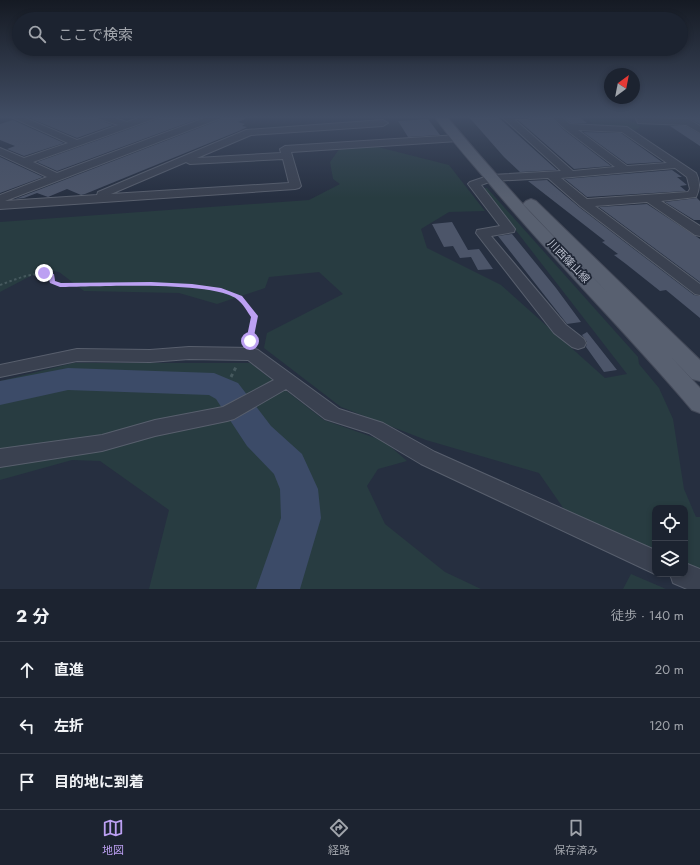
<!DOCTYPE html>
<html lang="ja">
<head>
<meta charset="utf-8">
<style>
	:root { --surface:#1c2330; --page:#252b38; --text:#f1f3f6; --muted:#a0a4ab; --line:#3a404c; --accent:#bca0f2 }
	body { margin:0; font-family:Jost,"Noto Sans JP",sans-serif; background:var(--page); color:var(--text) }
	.controls { position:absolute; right:12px; bottom:12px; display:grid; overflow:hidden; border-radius:8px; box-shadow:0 2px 6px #0003 }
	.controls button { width:36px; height:36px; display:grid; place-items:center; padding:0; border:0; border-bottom:1px solid var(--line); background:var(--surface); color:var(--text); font:20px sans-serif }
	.compass { position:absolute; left:604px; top:68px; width:36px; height:36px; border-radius:50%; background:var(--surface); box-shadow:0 2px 6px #0003; rotate:32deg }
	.stop { position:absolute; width:12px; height:12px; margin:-9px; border:3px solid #bca0f2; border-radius:50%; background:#fff }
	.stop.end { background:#bca0f2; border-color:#fff; box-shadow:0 1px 4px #0008 }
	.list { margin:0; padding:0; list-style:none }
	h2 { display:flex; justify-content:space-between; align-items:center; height:52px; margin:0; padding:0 16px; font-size:17px }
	h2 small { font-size:13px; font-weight:400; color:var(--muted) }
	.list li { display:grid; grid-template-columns:26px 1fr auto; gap:12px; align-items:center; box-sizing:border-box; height:56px; padding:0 16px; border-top:1px solid var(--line) }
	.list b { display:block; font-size:15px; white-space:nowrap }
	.list em { font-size:13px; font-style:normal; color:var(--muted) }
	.icon { flex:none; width:22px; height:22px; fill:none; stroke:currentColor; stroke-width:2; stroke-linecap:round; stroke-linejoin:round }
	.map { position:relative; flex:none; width:700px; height:589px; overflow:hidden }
	.search { position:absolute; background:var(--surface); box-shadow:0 2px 6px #0003; left:12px; right:12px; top:12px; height:44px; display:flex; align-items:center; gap:10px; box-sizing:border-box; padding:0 14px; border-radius:22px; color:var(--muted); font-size:15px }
	.sheet { height:220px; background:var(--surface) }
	nav { display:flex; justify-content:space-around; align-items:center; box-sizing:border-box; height:56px; border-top:1px solid var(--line); background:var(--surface); font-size:11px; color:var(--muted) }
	nav a { display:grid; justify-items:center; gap:2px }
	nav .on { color:var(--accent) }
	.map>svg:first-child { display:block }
	.green { fill:#283c41 }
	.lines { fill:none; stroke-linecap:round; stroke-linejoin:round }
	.river { fill:#3c4b68; fill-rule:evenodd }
	.building { fill:#4c5569 }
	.minor-casing { stroke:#585f6d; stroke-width:2 }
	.major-casing { stroke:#444a59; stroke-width:2 }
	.path-far1 { stroke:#46595e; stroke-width:2; stroke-dasharray:2.5 2.5; stroke-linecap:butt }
	.path { stroke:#46595e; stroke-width:3; stroke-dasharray:3.5 3.5; stroke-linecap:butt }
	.minor { fill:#3a4150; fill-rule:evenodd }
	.major { fill:#586070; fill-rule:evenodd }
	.route { fill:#bca0f2 }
	.labels { text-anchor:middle; stroke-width:3.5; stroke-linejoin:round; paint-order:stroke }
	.street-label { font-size:11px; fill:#b7bcca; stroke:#1f2635 }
</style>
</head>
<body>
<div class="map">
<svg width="700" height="589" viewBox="0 0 700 589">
	<rect width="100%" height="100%" fill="#262f40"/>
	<path class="green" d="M 585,116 L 621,116 L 640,126 L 639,128 L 635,130 L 595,126 Z
		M 374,146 L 449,165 L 485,211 L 449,212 L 421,229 L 427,248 L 501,285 L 605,378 L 627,374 L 483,188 L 487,188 L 638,357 L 639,364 L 659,388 L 673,419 L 684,489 L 696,517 L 700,517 L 700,571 L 685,564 L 685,508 L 655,508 L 655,551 L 566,512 L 539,473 L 426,440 L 341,407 L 264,348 L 267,333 L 343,294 L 319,272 L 269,277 L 265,288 L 217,304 L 179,293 L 84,291 L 59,272 L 44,269 L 0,292 L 0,222 L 309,200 L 340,184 L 333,179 L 330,162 L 340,148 Z
		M 73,363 L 250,363 L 324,420 L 384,441 L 407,461 L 378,469 L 367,486 L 385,524 L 445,572 L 481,589 L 149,589 L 169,510 L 100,461 L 72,460 L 0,480 L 0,381 Z
		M 631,574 L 666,589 L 622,589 L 623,589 Z"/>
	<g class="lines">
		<path class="river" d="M 68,368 L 214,373 L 238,383 L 271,426 L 302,454 L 318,489 L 321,518 L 300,589 L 256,589 L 281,518 L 280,489 L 274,474 L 247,446 L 216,399 L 209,395 L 68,390 L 0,405 L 0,381 Z"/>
	</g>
	<path class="building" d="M 25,116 L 95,116 L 97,119 L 113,125 L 77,138 Z
		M 158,116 L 206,116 L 57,171 L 37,162 L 157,119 Z
		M 223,116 L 252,116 L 238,122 L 245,124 L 242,126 L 247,127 L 239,131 L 85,194 L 81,195 L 67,189 L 48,197 L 37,193 L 24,198 L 15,199 L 222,119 Z
		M 468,116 L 497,116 L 557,170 L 520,172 L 504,157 Z
		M 550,116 L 564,130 L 611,166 L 574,169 L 518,120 L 528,120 L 533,117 Z
		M 562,116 L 578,116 L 587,123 L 571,123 Z
		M 655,116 L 700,116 L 700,124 L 688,118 Z
		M 428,119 L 440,135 L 408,137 L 398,121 Z
		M 13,120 L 64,143 L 24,156 L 7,149 L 15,146 L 0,140 L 0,124 Z
		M 670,126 L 686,126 L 700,134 L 700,146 Z
		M 583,132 L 621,133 L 662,162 L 627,164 Z
		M 0,157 L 43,177 L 0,193 Z
		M 672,170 L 682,177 L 677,177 L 687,185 L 680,186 L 686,191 L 587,197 L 565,179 Z
		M 547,180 L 579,207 L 694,295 L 700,296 L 700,318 L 666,290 L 660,291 L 626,264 L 614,255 L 618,254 L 602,242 L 605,241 L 528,181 Z
		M 697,198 L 700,201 L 700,220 L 694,220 L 665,202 Z
		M 647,204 L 700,239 L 700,282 L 599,207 Z
		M 452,222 L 468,250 L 479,249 L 493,269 L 478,270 L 471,257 L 460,258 L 453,246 L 444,247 L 432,224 Z
		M 512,234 L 556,288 L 581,322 L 567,324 L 498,236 Z
		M 587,332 L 617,370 L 604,372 L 586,347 L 587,342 L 582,335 Z"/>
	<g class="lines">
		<defs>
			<path id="minor" d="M 9,116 L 21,116 L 77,140 L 118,125 L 97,118 L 96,116 L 109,116 L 127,122 L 144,116 L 157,116 L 156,118 L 33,162 L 57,173 L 210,116 L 222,116 L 221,118 L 5,201 L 97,195 L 98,192 L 246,130 L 383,120 L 388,123 L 383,126 L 251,135 L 197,158 L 281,153 L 280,149 L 285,146 L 458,135 L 463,138 L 458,141 L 291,152 L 301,186 L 299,188 L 295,189 L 0,209 L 0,195 L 47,177 L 0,155 L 0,148 L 24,158 L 68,143 ZM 283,159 L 289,183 L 111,194 L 186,162 L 190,164 Z
				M 501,116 L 532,116 L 528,119 L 514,119 L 573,171 L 615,167 L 565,129 L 551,116 L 560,116 L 570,124 L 627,127 L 696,173 C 700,181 700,189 696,197 L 661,201 L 700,226 L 700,236 L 695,235 L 647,202 L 595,206 L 700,284 L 700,295 L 695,294 L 580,206 L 548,178 L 492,181 L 481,185 L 515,229 L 514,232 L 491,236 L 566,325 L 584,339 L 586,343 L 584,347 L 578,349 L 572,347 L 554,333 L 476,233 L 477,230 L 500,226 L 468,184 L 470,182 L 491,175 L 561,171 ZM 578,130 L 622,132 L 667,163 L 627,166 ZM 675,168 L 687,177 L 690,189 L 688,192 L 587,199 L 561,178 Z
				M 635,116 L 643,116 L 644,118 L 688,119 L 700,126 L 700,133 L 686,125 L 638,123 Z
				M 189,347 L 252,348 L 258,350 L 339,409 L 383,423 L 435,452 L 655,550 L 655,574 L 421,464 L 369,433 L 325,419 L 286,389 L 234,419 L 227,421 L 155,436 L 102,451 L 0,467 L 0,449 L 102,435 L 155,420 L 223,407 L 274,380 L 248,360 L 189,359 L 150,362 L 77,361 L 0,377 L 0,365 L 77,349 L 150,350 Z
				M 685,563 L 700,569 L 700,589 L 687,589 L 673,583 L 670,574 L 685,574 Z"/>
			<path id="major" d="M 434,116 L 446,116 C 473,148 501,180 530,212 L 609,294 L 526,207 L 523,204 L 526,201 L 531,199 L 536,201 L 700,360 L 700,381 L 692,379 L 671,357 L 700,388 L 700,413 L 692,410 C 626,332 553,260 488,182 C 470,161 450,139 434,116 Z"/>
		</defs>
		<use href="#minor" class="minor-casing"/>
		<use href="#major" class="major-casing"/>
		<path class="path-far1" d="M 0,285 C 17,279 33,271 51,275 L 52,282 L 60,285 C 99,285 138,283 177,285 C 193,286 212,286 228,293"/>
		<path class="path" d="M 225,292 L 240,298 L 254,317 L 249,341
			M 231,377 L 236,367"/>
		<use href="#minor" class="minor"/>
		<use href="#major" class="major"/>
	</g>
	<linearGradient id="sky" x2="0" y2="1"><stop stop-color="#151a23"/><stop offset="0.59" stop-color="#414d64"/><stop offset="1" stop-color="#414d64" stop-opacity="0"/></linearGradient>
	<rect width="700" height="198" fill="url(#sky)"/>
	<path class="route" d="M 42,271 L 54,274 L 55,281 L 61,283 L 151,282 L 192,284 L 221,288 L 242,296 L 258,316 L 253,341 L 250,343 L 246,341 L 251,317 C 247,311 243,304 238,300 C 216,280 93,287 60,287 L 50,283 L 48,276 L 42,274 Z"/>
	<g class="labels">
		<g class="street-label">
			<text transform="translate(569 261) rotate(46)" y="4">川西篠山線</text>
		</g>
	</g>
</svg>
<div class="controls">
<button><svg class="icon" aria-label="locate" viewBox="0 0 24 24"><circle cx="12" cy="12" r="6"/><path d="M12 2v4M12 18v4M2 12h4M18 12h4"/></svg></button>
<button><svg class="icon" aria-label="layers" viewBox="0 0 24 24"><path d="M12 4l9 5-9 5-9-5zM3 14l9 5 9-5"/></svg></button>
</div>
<svg class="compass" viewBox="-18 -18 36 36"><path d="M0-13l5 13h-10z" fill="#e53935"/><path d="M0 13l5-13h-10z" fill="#a0a4ab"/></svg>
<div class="stop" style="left:250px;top:341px"></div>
<div class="stop end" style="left:44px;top:273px"></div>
<div class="search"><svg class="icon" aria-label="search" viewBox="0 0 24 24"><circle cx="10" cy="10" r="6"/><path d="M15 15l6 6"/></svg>ここで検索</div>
</div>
<section class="sheet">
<h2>2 分<small>徒歩 · 140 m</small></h2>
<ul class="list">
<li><svg class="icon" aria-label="ahead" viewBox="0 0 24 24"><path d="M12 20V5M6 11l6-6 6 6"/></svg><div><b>直進</b></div><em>20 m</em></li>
<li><svg class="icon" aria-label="left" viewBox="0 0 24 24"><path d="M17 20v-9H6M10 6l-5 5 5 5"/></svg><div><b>左折</b></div><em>120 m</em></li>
<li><svg class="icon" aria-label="arrive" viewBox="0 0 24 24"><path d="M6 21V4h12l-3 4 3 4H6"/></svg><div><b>目的地に到着</b></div></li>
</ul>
</section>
<nav>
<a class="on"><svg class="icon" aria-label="map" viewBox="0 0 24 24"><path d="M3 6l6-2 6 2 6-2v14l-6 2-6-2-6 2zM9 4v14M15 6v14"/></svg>地図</a>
<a><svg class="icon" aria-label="directions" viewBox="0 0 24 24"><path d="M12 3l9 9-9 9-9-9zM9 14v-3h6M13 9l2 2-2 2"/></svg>経路</a>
<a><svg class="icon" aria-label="saved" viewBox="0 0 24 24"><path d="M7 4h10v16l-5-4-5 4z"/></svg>保存済み</a>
</nav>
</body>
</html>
